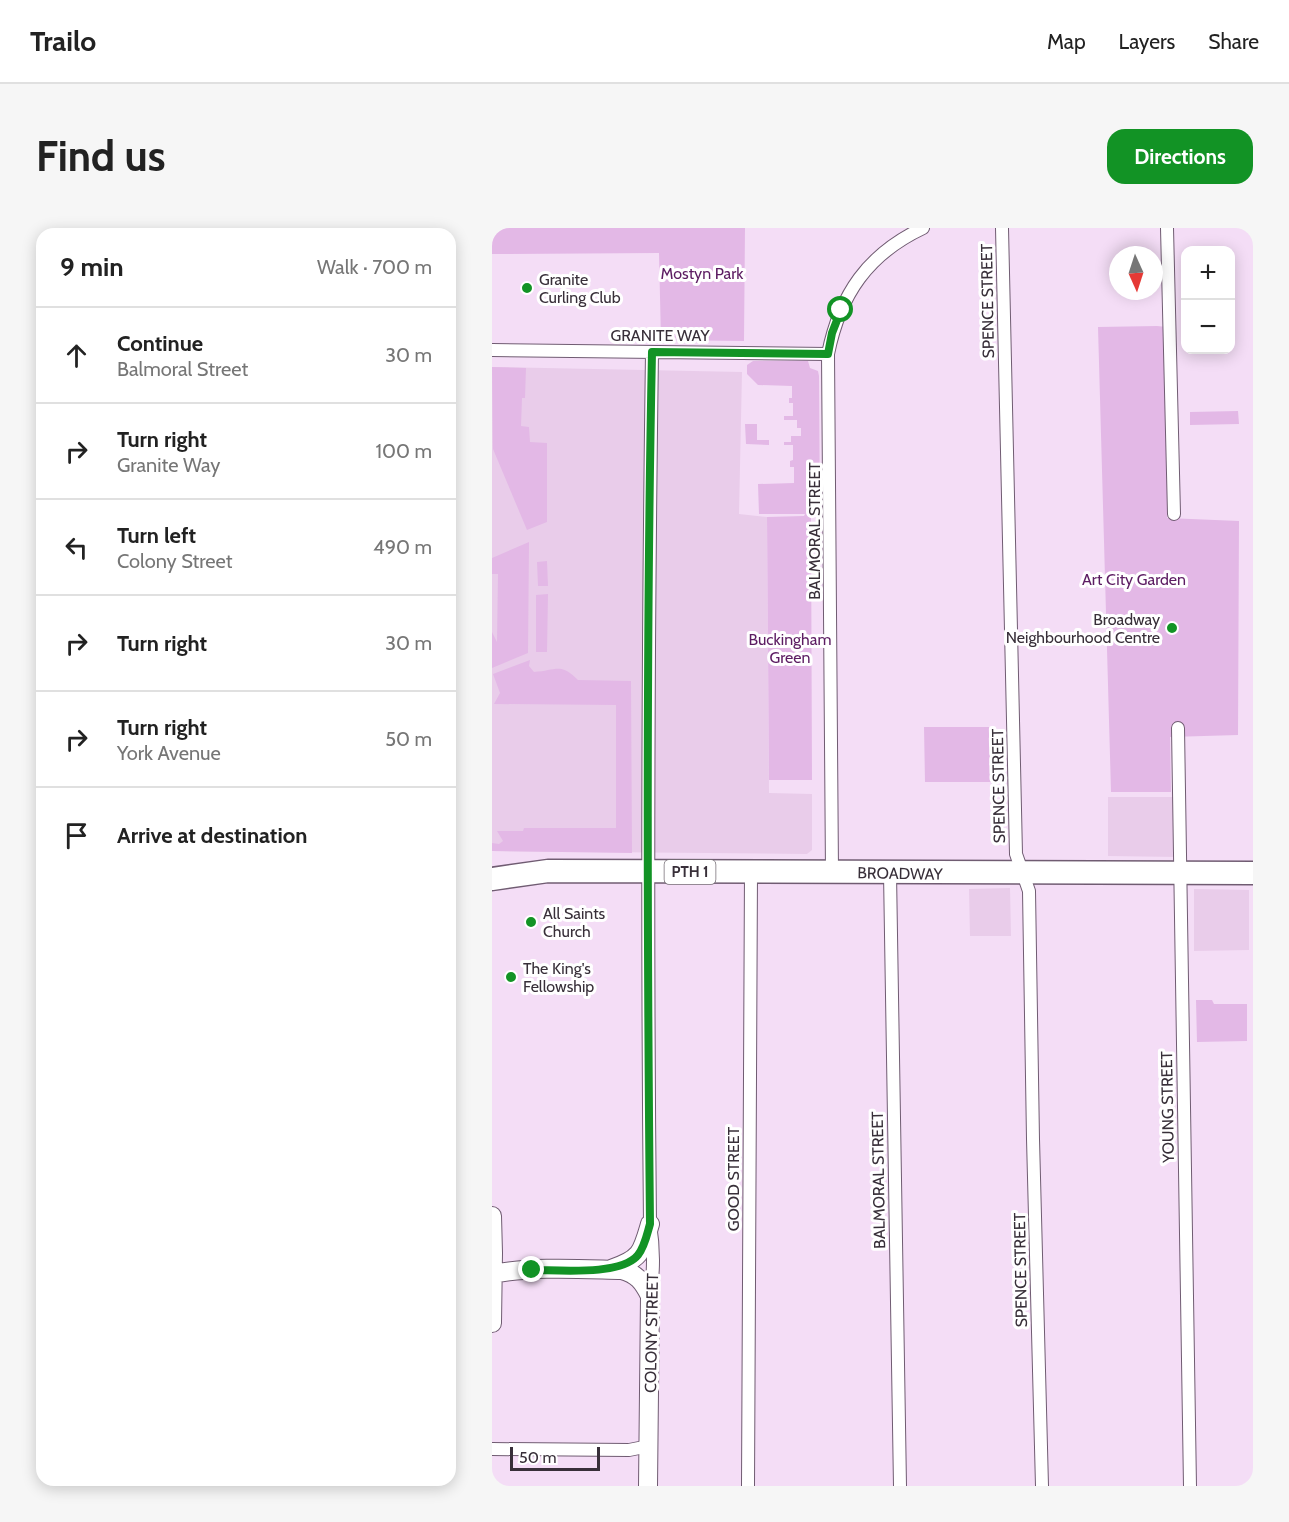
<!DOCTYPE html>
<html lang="en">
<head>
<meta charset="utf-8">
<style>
	:root { --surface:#fff; --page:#f6f6f6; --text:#222; --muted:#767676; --line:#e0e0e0; --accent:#129325 }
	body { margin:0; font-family:Cabin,sans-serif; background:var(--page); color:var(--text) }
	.controls { position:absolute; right:18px; top:18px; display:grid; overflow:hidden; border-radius:12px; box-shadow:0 3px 15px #0003 }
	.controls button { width:54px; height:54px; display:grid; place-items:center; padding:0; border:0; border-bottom:2px solid var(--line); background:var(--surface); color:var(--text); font:30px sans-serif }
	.compass { position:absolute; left:617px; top:18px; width:54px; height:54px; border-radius:50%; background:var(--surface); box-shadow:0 3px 15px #0003; rotate:177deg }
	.scale { position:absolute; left:18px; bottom:15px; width:90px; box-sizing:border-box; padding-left:6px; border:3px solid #382f39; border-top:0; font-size:16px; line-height:21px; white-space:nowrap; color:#382f39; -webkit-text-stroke:4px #fff; paint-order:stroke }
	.stop { position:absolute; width:18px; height:18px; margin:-14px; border:4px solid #129325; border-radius:50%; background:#fff }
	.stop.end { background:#129325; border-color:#fff; box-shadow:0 2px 6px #0008 }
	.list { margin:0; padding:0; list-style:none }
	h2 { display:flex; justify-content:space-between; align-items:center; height:78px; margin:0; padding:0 24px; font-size:26px }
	h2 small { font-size:20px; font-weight:400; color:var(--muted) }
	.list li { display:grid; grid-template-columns:39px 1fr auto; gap:18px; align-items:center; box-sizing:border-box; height:96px; padding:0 24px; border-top:2px solid var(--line) }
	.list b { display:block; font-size:22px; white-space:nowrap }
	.list p { margin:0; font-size:20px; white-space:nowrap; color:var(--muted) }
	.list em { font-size:20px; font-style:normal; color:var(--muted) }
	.icon { flex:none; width:33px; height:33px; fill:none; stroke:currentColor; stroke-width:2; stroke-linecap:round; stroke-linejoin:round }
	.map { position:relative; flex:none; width:761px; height:1258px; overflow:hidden; border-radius:18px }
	header { display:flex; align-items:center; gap:36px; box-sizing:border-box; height:84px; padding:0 30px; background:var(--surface); border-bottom:2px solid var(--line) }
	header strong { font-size:28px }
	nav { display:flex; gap:33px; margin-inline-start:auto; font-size:21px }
	.intro { display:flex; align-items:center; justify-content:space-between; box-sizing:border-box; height:144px; padding:0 36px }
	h1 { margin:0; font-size:42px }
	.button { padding:15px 27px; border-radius:18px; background:var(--accent); color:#fff; font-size:21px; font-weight:700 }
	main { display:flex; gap:36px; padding:0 36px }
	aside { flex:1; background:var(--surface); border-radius:18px; box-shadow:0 3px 15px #0003 }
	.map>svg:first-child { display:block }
	.built { fill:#e9ccea }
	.green { fill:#e3b8e6 }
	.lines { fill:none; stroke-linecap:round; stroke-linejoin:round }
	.street-casing { stroke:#705c72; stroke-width:14 }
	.secondary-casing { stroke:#705c72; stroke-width:20 }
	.highway-casing { stroke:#705c72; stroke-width:25 }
	.street { stroke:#fff; stroke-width:12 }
	.secondary { stroke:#fff; stroke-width:18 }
	.highway { stroke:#fff; stroke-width:22 }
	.route { stroke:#129325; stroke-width:8 }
	.poi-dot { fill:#129325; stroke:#fff; stroke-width:2 }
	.labels { text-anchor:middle; stroke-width:6; stroke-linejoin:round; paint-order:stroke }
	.shield { fill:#fff; stroke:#746d74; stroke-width:1.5 }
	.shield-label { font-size:15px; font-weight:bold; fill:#382f39 }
	.park-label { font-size:16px; fill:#5c1c62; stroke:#fff }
	.poi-label { font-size:16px; fill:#382f39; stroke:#fff; text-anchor:start }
	.street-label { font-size:16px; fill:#382f39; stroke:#fff }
</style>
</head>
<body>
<header>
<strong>Trailo</strong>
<nav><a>Map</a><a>Layers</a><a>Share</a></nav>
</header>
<div class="intro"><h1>Find us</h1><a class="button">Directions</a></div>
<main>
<aside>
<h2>9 min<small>Walk · 700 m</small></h2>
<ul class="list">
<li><svg class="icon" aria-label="ahead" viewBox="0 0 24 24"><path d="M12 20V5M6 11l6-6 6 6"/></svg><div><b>Continue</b><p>Balmoral Street</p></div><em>30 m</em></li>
<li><svg class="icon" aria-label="right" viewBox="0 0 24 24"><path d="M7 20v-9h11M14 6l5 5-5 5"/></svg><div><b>Turn right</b><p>Granite Way</p></div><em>100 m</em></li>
<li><svg class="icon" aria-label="left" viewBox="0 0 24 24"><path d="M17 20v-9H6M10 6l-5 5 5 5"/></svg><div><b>Turn left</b><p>Colony Street</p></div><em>490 m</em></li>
<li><svg class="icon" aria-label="right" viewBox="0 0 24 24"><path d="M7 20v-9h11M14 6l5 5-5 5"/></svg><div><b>Turn right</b></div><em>30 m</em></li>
<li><svg class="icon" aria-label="right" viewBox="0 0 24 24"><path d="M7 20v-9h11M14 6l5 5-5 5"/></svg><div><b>Turn right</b><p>York Avenue</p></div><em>50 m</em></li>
<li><svg class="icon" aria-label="arrive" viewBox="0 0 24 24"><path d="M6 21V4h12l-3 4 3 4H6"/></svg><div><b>Arrive at destination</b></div></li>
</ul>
</aside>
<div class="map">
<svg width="761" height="1258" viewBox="0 0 761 1258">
	<rect width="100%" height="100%" fill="#f4ddf6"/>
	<path class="built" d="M 0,139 L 250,144 L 247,286 L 275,289 L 277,565 L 320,566 L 320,622 L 315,626 L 0,623 Z
		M 616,569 L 687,569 L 687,629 L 616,628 Z
		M 518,660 L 519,708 L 478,708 L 477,661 Z
		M 702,661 L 757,662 L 757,722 L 702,723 Z"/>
	<path class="green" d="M 0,0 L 253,0 L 252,113 L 169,112 L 167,25 L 0,26 Z
		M 665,98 L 675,99 L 675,290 L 747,293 L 746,507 L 678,509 L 679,564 L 619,564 L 606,99 Z
		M 261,133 L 316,133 L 318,140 L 326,143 L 327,148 L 328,288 L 319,289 L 320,552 L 277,552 L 275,289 L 312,288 L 313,286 L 267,286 L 266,256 L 302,255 L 302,239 L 298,239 L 298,233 L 301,232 L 301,217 L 292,217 L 292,214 L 299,214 L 299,208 L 309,208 L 309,200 L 305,200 L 305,192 L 292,192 L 292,188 L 301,188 L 301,175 L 297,175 L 297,170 L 300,170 L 300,158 L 266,157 L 255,146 L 255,137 Z
		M 0,139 L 34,140 L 33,170 L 30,170 L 29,198 L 37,199 L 38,214 L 55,215 L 55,294 L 35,302 L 1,221 Z
		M 746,183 L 747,196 L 698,197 L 698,184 Z
		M 253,196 L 265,196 L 265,212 L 277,212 L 277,217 L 254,216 Z
		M 37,314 L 36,425 L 0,440 L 0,404 L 5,414 L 6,346 L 0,346 L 0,330 Z
		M 55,333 L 56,358 L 46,358 L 45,334 Z
		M 56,366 L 55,424 L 44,424 L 44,367 Z
		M 38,432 L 37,438 L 42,444 C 64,443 68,434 86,452 L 139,453 L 140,625 L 0,623 L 0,615 L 7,616 L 11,613 L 5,603 L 31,603 L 32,600 L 124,600 L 124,477 L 2,476 L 8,465 L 1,446 Z
		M 432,499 L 502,499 L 503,554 L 433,554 Z
		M 704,772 L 720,772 L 722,776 L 755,776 L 755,813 L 705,814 Z"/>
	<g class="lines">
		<defs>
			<path id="street" d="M 510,0 L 524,626 L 537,663 L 541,911 L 550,1258
				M 675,0 L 682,286
				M 0,122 L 336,126
				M 686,500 L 698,1258
				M 340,644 L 336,126 C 348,66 376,26 431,0
				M 398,645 L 408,1258
				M 158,1068 C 162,1044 162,1020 158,996 C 155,705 156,414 160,124
				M 0,1221 L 137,1222 L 157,1218
				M 256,1258 L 259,644"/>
			<path id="secondary" d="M 0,988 L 1,1025 L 0,1095
				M 119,1041 C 149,1031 150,1024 158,996
				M 0,1046 C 42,1038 87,1041 130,1042 C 145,1046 151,1054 158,1068 L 156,1258"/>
			<path id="highway" d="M 0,651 L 56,643 L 761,645"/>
		</defs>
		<use href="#street" class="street-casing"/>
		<use href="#secondary" class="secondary-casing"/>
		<use href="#highway" class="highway-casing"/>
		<use href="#street" class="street"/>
		<use href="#secondary" class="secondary"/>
		<use href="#highway" class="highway"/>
	</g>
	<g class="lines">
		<path class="route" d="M 40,1042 C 67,1042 129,1048 146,1027 C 153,1018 155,1006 158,996 C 155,705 154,414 160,124 L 336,126 L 340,105 L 349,82"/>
	</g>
	<g class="poi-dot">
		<circle cx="35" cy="60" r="6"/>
		<circle cx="680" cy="400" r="6"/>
		<circle cx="39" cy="694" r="6"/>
		<circle cx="19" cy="749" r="6"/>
	</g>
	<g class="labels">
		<rect class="shield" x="172.5" y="632" width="51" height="24" rx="4.5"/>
		<g class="shield-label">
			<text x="198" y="649">PTH 1</text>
		</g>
		<g class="park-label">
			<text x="210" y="51">Mostyn Park</text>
			<text x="642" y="357">Art City Garden</text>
			<text x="298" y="417">Buckingham<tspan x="298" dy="18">Green</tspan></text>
		</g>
		<g class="poi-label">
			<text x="47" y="57">Granite<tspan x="47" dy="18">Curling Club</tspan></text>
			<text x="668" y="397" text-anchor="end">Broadway<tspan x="668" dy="18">Neighbourhood Centre</tspan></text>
			<text x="51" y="691">All Saints<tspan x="51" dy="18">Church</tspan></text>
			<text x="31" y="746">The King's<tspan x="31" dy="18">Fellowship</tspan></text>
		</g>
		<g class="street-label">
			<text transform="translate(495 73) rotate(-91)" y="6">SPENCE STREET</text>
			<text x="168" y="113">GRANITE WAY</text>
			<text transform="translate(322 303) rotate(-90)" y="6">BALMORAL STREET</text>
			<text transform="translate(506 558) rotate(-91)" y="6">SPENCE STREET</text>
			<text transform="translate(408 645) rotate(1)" y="6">BROADWAY</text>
			<text transform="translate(675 879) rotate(-91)" y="6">YOUNG STREET</text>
			<text transform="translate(241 951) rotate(-90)" y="6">GOOD STREET</text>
			<text transform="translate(386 952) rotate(-91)" y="6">BALMORAL STREET</text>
			<text transform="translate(528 1042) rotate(-91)" y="6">SPENCE STREET</text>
			<text transform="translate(159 1105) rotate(-89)" y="6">COLONY STREET</text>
		</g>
	</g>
</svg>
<div class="controls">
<button>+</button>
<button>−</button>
</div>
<svg class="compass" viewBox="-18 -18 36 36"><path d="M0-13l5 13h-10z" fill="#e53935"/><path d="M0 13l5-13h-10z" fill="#767676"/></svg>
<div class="scale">50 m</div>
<div class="stop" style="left:349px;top:82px"></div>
<div class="stop end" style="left:40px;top:1042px"></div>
</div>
</main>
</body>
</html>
